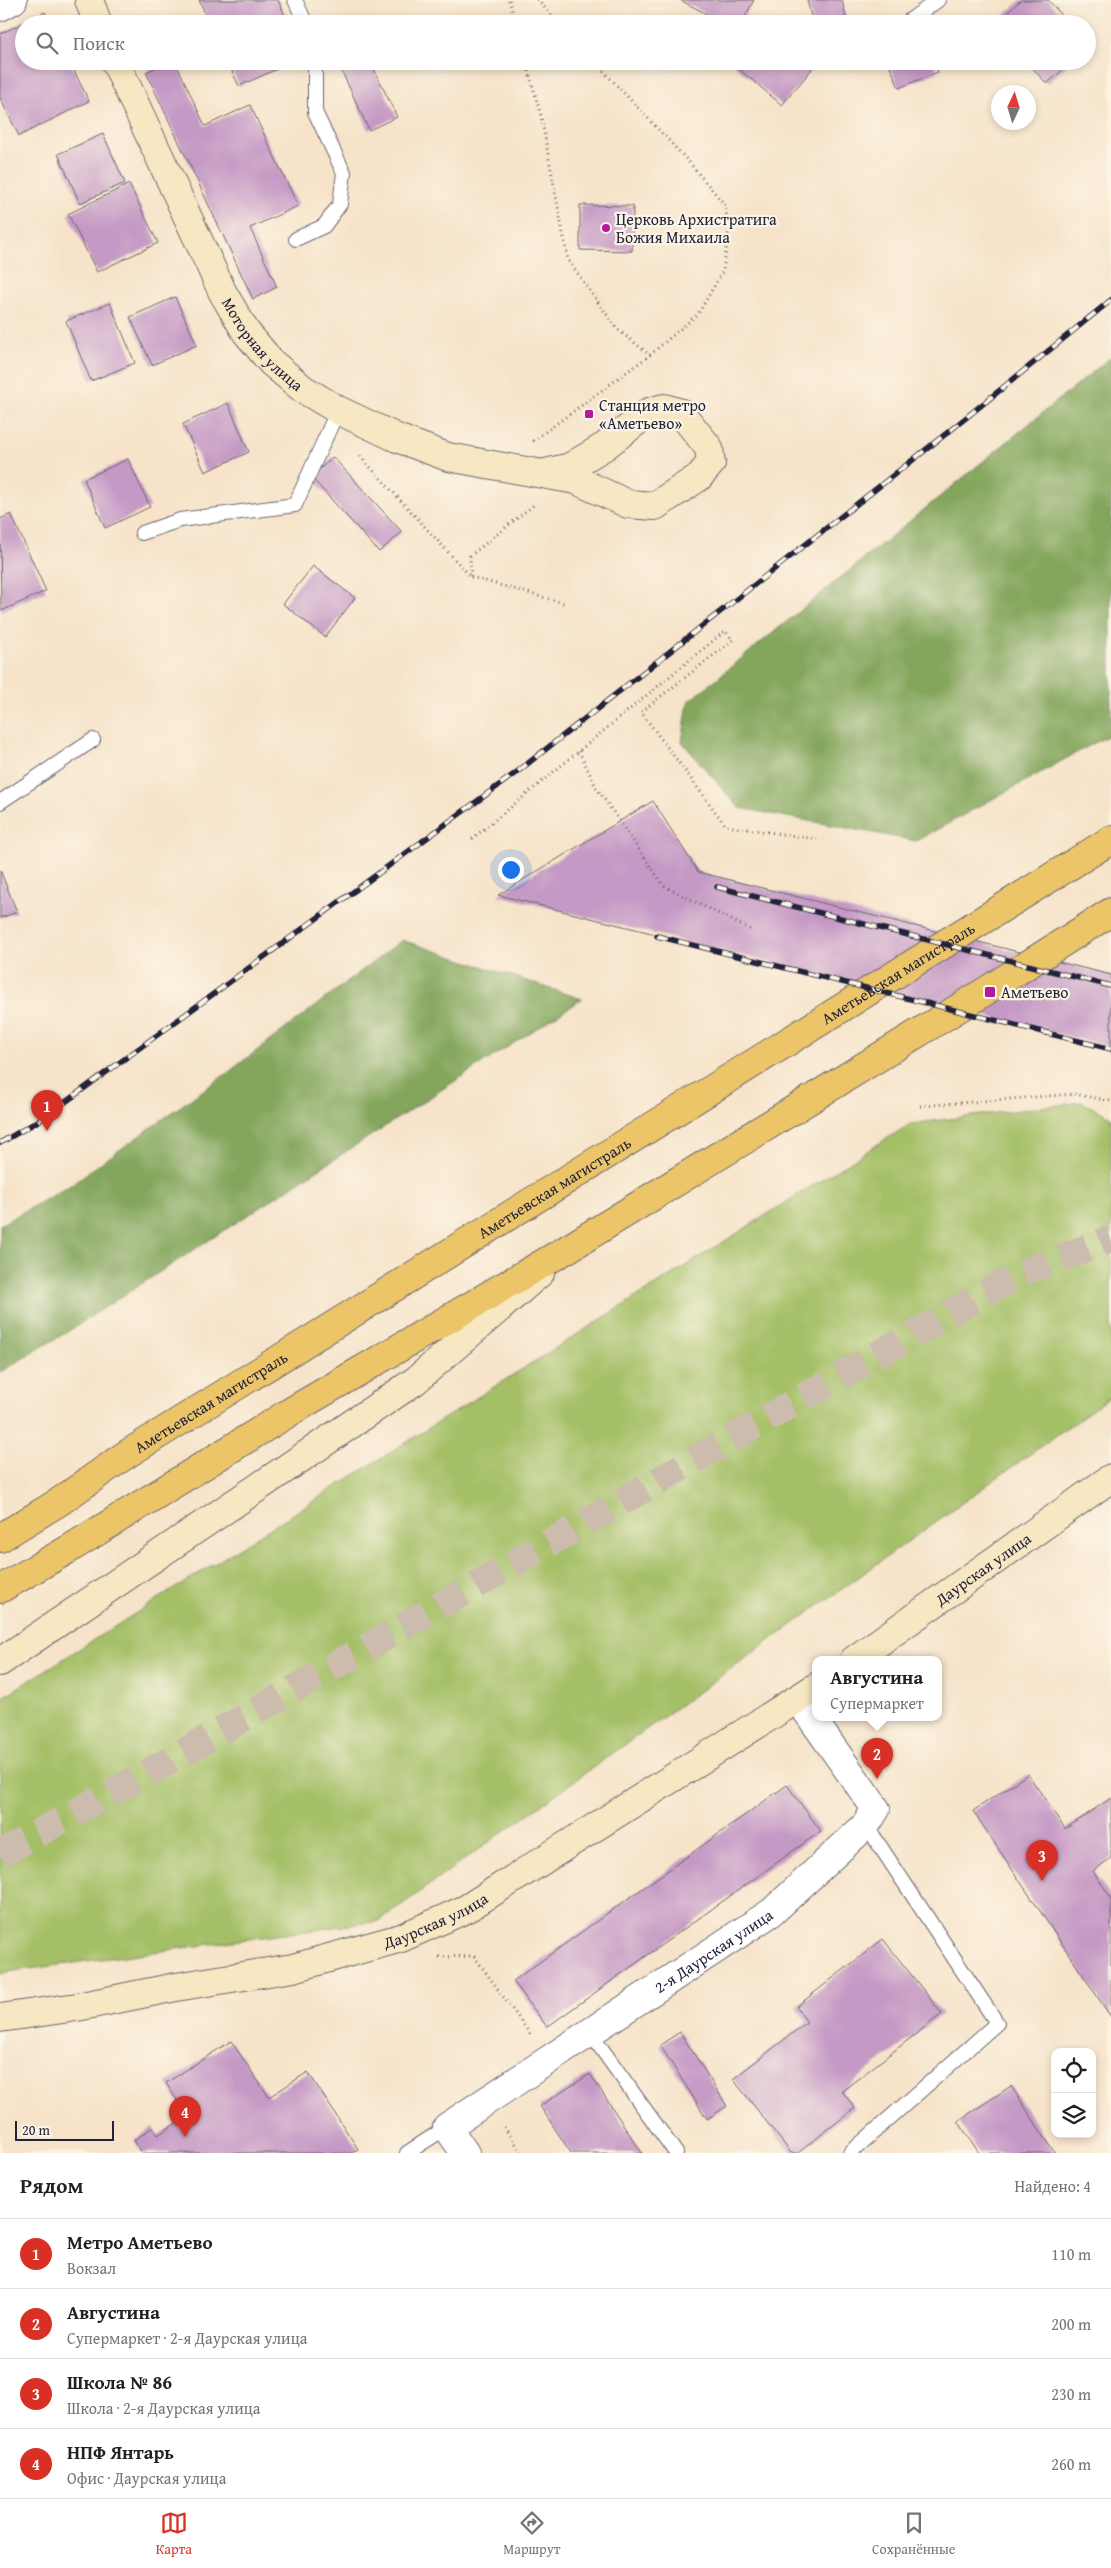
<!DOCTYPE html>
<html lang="ru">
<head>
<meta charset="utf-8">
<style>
	:root { --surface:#fff; --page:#f6f6f6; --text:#202124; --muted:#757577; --line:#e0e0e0; --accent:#d93025 }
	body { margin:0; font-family:"Gentium Book Plus",serif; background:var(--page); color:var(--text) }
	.controls { position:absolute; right:15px; bottom:15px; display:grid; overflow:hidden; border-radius:10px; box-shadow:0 2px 8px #0003 }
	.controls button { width:45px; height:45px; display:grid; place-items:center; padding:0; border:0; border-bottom:1px solid var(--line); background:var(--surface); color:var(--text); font:25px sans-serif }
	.compass { position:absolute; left:991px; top:85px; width:45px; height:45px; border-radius:50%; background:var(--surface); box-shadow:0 2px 8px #0003; rotate:4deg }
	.scale { position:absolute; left:15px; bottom:12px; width:99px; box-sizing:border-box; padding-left:5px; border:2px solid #22223b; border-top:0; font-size:14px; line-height:18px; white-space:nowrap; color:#22223b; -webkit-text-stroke:4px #fcf5e5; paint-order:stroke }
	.you { position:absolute; left:510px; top:869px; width:18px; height:18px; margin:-12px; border:4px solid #fff; border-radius:50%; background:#1a73e8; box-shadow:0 0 0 8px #1a73e833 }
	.badge { display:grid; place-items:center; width:32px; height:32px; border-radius:50%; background:var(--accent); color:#fff; font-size:16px; font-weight:700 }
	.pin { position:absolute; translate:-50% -41px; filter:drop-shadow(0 1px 2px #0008) }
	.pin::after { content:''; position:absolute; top:26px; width:18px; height:15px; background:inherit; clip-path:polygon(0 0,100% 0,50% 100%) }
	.popup { position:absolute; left:812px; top:1656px; width:130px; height:65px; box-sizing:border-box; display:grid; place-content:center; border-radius:10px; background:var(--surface); filter:drop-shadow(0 1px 4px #0005); font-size:16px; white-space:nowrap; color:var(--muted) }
	.popup b { font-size:19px; color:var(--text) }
	.popup::after { content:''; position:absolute; left:50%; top:100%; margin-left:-10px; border:10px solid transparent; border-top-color:var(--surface) }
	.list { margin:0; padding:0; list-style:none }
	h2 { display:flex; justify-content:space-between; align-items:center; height:65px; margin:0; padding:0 20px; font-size:21px }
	h2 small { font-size:16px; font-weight:400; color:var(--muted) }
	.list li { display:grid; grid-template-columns:32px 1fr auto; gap:15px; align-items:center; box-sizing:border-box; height:70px; padding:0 20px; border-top:1px solid var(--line) }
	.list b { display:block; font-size:19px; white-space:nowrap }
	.list p { margin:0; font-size:16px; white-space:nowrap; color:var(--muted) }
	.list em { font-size:16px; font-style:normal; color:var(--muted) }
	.icon { flex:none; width:28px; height:28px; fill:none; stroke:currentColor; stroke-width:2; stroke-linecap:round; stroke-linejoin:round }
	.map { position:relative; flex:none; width:1111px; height:2153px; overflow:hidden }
	.search { position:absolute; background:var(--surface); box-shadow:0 2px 8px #0003; left:15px; right:15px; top:15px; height:55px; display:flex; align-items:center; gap:12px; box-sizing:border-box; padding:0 18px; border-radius:28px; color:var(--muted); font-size:19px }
	.sheet { height:345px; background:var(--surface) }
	nav { display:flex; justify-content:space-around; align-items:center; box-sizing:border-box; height:70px; border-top:1px solid var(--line); background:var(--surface); font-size:14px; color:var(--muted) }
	nav a { display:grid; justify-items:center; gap:2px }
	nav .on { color:var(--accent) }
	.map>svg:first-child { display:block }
	.green { fill:#a4bf66; stroke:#637050 }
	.forest { fill:#83a65b; stroke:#52644b }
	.building { fill:#c599c5 }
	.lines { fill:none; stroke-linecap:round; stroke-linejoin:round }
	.secondary-tunnel { stroke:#ccbcad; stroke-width:28; stroke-dasharray:28 14; stroke-linecap:butt }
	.lane-casing { stroke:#6c666d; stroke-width:16 }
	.street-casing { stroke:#6c666d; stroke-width:30 }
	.secondary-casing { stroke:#6c666d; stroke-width:30 }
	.primary-casing { stroke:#6c666d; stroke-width:30 }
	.path { stroke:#6c666d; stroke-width:3; stroke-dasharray:1 4; stroke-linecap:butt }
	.lane { stroke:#fff; stroke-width:14 }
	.street { stroke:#fff; stroke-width:28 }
	.secondary { stroke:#f7e8c3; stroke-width:28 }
	.primary { stroke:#ecc569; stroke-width:28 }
	.rail-casing { stroke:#22223b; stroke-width:5.5 }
	.rail { stroke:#fcf5e5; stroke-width:4; stroke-dasharray:11; stroke-linecap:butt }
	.poi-dot { fill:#b5179e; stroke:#fcf5e5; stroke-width:2 }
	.labels { text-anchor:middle; stroke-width:4.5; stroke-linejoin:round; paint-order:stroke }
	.poi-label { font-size:16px; fill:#22223b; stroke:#fcf5e5; text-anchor:start }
	.street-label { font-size:16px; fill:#22223b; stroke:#fcf5e5 }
</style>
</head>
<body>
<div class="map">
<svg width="1111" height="2153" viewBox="0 0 1111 2153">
	<rect width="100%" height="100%" fill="#fcf5e5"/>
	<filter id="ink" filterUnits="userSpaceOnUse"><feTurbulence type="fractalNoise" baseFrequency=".02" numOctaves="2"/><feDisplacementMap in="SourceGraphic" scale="10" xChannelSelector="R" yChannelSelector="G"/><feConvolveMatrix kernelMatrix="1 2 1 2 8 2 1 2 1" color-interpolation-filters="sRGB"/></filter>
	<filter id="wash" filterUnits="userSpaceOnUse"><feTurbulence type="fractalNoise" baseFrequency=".0096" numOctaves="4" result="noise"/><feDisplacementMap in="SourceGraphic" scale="20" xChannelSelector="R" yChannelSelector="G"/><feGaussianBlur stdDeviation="1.12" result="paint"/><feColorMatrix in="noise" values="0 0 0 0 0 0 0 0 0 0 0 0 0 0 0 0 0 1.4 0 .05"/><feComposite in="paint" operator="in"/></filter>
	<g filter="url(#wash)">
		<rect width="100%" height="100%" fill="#f6e3c9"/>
		<path class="green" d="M 1082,1102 L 1111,1117 L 1111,1396 L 379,1921 L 0,1973 L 0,1699 L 910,1124 Z"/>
		<path class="forest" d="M 1111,357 L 1111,734 L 916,841 L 739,808 L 682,742 L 688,702 Z
			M 402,940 L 582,999 L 67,1332 L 0,1372 L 0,1225 L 69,1186 L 230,1071 Z"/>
		<g id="blocks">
			<path class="building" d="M 199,0 L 278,0 L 289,24 L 210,24 Z
				M 680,0 L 754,0 L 741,24 L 726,24 Z
				M 807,0 L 842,0 L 846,17 L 813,24 Z
				M 1021,0 L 1048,0 L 1070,24 L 995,24 Z
				M 45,12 L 50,24 L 24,24 L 24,61 L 69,61 L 89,101 L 19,136 L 0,98 L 0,34 Z
				M 170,61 L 175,61 L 205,126 L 250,105 L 298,206 L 250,228 L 277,287 L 253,299 L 146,72 Z
				M 227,61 L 295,61 L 239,86 Z
				M 337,61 L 370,61 L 397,117 L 369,130 Z
				M 735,61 L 803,61 L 812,69 L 782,105 L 733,64 Z
				M 888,61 L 933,61 L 938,72 L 899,88 Z
				M 1026,61 L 1072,61 L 1047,84 Z
				M 103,134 L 125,183 L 80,203 L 58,154 Z
				M 129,184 L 158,243 L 97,272 L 68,214 Z
				M 580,205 L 633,206 L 632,251 L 580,250 Z
				M 175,297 L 197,345 L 152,365 L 130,317 Z
				M 110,303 L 135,363 L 91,381 L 66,321 Z
				M 228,403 L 249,452 L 205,472 L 183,424 Z
				M 333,457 L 402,532 L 379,552 L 311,477 Z
				M 128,459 L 150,507 L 105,528 L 84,479 Z
				M 11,514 L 46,591 L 1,611 L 0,519 Z
				M 313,566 L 355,598 L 325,637 L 283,604 Z
				M 653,801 L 698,872 L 1111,975 L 1111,1047 L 498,895 Z
				M 0,870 L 17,912 L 0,918 Z
				M 1028,1774 L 1065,1829 L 1111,1798 L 1111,1858 L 1093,1871 L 1111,1898 L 1111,2017 L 973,1811 Z
				M 787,1785 L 821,1831 L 547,2027 L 513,1981 Z
				M 883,1939 L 942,2014 L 842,2091 L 855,2108 L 798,2153 L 791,2153 L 733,2079 L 807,2022 L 796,2007 Z
				M 680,2032 L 727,2106 L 707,2119 L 660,2045 Z
				M 231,2041 L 269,2097 L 308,2072 L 358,2149 L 352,2153 L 142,2153 L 134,2140 L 153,2127 L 158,2135 L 187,2116 L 166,2083 Z
				M 590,2074 L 613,2109 L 642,2153 L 571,2153 L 540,2106 Z
				M 1011,2086 L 1055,2153 L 979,2153 L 958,2121 Z"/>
		</g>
	</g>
	<g filter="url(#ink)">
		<use href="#blocks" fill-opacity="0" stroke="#6c666d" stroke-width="1"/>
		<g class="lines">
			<path class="secondary-tunnel" d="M 0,1854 L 156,1768 L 1017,1275 L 1111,1239"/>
			<defs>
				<path id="lane" d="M 295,0 L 306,24
					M 909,21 L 938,0
					M 296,239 L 324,226 L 340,204 L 344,173 L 315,112 L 315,61
					M 142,533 L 180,520 L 295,505 L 338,410
					M 0,802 L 93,740
					M 591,2034 L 676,2153
					M 407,2153 L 447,2127
					M 850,2153 L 997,2023 L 866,1825"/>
				<g id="street">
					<path d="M 0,7 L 13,0"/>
					<path id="s1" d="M 465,2153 L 447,2127 L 772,1912 L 866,1825 L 876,1809 L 798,1699"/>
				</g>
				<g id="secondary">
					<path d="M 89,0 L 98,24"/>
					<path id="s2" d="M 115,61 L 223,293 L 246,332 L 272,363 L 303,389 L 338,410 L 397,438 L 448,457 L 576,480 L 628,504 L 655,506 L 699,477 L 711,463 L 709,448 L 681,413 L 664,408 L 649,412 L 605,446 L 570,467 L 545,473"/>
					<path id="s3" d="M 854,1660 L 1111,1478"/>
					<path d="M 0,1662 L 415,1381 L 540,1273"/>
					<path id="s4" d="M 0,2018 L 77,2007 L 176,1987 L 293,1968 L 401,1938 L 466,1909 L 816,1687"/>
				</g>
				<g id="primary">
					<path id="s5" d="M 0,1538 L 59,1502 L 124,1456 L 1111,840"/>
					<path d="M 0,1589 L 69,1549 L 290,1412 L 569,1248 L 962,1006 L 1111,912"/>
				</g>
			</defs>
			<use href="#lane" class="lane-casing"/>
			<use href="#street" class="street-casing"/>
			<use href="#secondary" class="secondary-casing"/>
			<use href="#primary" class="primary-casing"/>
			<path class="path" d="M 509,0 L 516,24
				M 537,0 L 561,24
				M 526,61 L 541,116 L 568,260 L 617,329 L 650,355
				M 533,441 L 650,355 L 698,314 L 723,271 L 729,229 L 725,205 L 688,161 L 594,61
				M 360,456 L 471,577 L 470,556 L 535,504
				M 471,577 L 567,604
				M 579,751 L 596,787 L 664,886 L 751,930
				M 472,839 L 725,631 L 733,640 L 641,712 L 726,826 L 817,839
				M 920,1106 L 1074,1094 L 1111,1101
				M 439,1957 L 474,1956 L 530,2034
				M 504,2127 L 522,2153"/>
			<use href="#lane" class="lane"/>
			<use href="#street" class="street"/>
			<use href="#secondary" class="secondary"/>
			<use href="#primary" class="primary"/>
			<defs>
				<path id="rail" d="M 717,887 L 1111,986
					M 657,936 L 1111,1049
					M 0,1143 L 45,1117 L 517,772 L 952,429 L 1111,300"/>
			</defs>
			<use href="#rail" class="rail-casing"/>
			<use href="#rail" class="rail"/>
		</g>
	</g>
	<g class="poi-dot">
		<circle cx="606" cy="228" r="5"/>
		<rect x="584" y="409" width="10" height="10" rx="2.5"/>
		<rect x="984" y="986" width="12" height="12" rx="2.5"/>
	</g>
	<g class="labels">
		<g class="poi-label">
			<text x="616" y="225">Церковь Архистратига<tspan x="616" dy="18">Божия Михаила</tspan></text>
			<text x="599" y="411">Станция метро<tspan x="599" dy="18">«Аметьево»</tspan></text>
			<text x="1001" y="998">Аметьево</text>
		</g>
		<g class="street-label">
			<text dy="6" stroke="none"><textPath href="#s2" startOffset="321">Моторная улица</textPath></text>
			<text dy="6" stroke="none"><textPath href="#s5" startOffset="1061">Аметьевская магистраль</textPath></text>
			<text dy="6" stroke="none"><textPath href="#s5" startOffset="656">Аметьевская магистраль</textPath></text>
			<text dy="6" stroke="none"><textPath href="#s5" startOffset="251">Аметьевская магистраль</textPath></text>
			<text dy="6" stroke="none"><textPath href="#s3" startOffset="158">Даурская улица</textPath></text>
			<text dy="6" stroke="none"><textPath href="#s4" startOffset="448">Даурская улица</textPath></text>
			<text dy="6" stroke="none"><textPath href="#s1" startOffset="351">2-я Даурская улица</textPath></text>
		</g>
	</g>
</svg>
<div class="controls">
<button><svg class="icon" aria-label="locate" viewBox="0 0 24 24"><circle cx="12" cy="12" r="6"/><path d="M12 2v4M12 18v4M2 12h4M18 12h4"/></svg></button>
<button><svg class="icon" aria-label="layers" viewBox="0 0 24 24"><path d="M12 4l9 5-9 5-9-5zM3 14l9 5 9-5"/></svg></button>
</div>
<svg class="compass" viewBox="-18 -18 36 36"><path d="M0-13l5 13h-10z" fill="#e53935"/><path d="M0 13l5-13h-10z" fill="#757577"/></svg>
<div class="scale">20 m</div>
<div class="you"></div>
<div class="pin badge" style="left:47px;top:1131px">1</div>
<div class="pin badge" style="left:877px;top:1779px">2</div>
<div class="popup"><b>Августина</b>Супермаркет</div>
<div class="pin badge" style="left:1042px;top:1881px">3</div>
<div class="pin badge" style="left:185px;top:2137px">4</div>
<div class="search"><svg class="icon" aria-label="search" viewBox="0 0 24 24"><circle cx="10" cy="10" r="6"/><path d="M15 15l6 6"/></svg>Поиск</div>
</div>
<section class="sheet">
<h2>Рядом<small>Найдено: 4</small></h2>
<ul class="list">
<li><span class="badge">1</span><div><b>Метро Аметьево</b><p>Вокзал</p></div><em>110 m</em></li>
<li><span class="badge">2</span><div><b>Августина</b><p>Супермаркет · 2-я Даурская улица</p></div><em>200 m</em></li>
<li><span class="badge">3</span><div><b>Школа № 86</b><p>Школа · 2-я Даурская улица</p></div><em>230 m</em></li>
<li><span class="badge">4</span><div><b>НПФ Янтарь</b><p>Офис · Даурская улица</p></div><em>260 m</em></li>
</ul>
</section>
<nav>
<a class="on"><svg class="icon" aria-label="map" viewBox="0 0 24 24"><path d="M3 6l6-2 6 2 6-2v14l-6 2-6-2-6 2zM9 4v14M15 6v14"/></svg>Карта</a>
<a><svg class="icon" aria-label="directions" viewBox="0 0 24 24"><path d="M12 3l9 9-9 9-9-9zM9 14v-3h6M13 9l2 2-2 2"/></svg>Маршрут</a>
<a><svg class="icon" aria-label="saved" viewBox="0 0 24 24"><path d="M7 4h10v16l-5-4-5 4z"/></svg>Сохранённые</a>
</nav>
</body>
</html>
